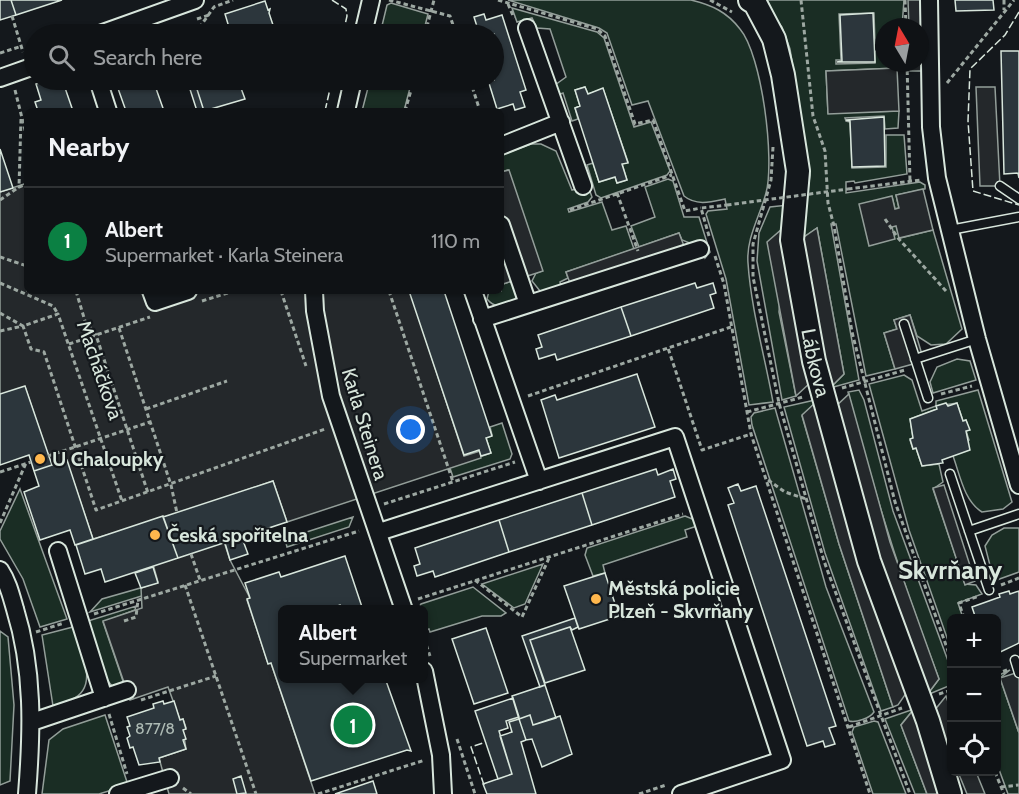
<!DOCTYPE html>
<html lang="en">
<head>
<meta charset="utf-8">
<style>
	:root { --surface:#0f1215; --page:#1d2022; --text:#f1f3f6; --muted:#9b9ea0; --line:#2f3234; --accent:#0b8043 }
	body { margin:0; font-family:Cabin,sans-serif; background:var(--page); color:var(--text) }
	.controls { position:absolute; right:18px; bottom:18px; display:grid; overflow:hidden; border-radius:9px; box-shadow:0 2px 4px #0004 }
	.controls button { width:54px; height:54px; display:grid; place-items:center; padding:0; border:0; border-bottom:2px solid var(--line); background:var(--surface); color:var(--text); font:30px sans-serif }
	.compass { position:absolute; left:875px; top:18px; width:54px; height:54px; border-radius:50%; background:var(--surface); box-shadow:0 2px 4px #0004; rotate:350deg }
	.you { position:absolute; left:411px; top:430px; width:21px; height:21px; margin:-15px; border:4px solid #fff; border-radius:50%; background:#1a73e8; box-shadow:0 0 0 9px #1a73e833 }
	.badge { display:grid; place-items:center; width:39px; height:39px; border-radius:50%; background:var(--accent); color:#fff; font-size:20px; font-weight:700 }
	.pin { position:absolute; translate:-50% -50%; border:3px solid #fff; box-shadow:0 2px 6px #0006 }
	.popup { position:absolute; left:278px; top:605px; width:150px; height:78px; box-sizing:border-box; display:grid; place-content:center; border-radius:9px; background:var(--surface); filter:drop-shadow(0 2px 4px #0005); font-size:20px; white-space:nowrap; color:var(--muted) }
	.popup b { font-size:22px; color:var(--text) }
	.popup::after { content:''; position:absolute; left:50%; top:100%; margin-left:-12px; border:12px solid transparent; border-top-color:var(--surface) }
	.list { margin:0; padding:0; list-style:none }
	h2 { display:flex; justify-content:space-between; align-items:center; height:78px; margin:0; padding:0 24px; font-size:26px }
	h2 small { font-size:20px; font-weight:400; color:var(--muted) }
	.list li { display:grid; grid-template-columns:39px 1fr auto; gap:18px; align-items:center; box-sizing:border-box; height:108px; padding:0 24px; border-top:2px solid var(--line) }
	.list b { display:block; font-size:22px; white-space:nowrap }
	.list p { margin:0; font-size:20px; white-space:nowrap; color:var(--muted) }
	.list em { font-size:20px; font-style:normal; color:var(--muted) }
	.icon { flex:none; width:33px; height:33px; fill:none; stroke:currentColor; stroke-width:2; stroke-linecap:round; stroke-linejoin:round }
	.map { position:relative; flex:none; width:1019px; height:794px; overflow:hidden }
	.search { position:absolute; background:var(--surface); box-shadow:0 2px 4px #0004; left:24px; top:24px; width:480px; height:66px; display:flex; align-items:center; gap:15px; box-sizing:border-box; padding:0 21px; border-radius:33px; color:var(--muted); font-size:22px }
	.panel { position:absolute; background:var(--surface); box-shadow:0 2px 4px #0004; left:24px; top:108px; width:480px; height:186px; border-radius:9px }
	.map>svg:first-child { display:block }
	.green { fill:#1a2d24; stroke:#939e99; stroke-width:1.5 }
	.parking { fill:#24282b; stroke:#939e99; stroke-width:1.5 }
	.building { fill:#2c363c; stroke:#d8e6dc; stroke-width:1.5 }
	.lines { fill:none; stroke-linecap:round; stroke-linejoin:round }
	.lane-casing { stroke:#d8e6dc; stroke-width:11 }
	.street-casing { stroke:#d8e6dc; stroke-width:20 }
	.secondary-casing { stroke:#d8e6dc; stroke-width:26 }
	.path { stroke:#9da8a2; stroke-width:3; stroke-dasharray:4.5 3; stroke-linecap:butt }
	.lane { stroke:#14181c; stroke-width:8 }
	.street { stroke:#14181c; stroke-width:16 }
	.secondary { stroke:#14181c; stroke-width:22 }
	.path-bridge { stroke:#9da8a2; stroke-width:3; stroke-dasharray:4.5 3; stroke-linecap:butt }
	.fence { stroke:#d8e6dc; stroke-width:1.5; stroke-dasharray:8 3; stroke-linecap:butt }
	.poi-dot { fill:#ffb74d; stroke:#14181c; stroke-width:2 }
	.labels { text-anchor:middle; stroke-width:4.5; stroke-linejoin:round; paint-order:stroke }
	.number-label { font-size:16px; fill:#adbab4 }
	.street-label { font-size:20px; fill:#d8e6dc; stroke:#14181c }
	.poi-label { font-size:20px; font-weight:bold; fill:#d8e6dc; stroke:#14181c; text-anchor:start }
	.district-label { font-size:26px; font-weight:bold; fill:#d8e6dc; stroke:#14181c }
</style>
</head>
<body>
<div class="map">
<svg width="1019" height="794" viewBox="0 0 1019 794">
	<rect width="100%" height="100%" fill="#14181c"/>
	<path class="green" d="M 508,0 L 691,0 C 712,5 727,12 740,29 C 762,55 775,160 766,193 C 760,216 746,238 748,263 C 751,309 765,357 773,402 L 749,405 L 726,279 L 706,214 L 708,211 L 727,209 L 725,199 C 711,202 696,206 684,196 L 648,101 L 632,105 L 607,33 L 599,28 Z
		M 762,0 L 904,0 L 902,27 L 884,27 L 884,44 L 875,44 L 874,13 L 839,14 L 841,60 L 836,60 L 836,64 L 875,63 L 875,51 L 884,51 L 884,63 L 898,63 L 898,68 L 826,71 L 828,113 L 899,111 L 898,128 L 885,129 L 884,116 L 845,118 L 846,121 L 850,122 L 852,168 L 886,167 L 886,135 L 904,135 L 907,174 L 855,183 L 854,181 L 846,182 L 846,193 L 920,182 L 925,185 L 925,189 L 896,195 L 899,208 L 895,209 L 892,197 L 892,226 L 896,225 L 900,238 L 933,230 L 962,329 L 946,344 L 931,345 L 917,336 L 910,315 L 894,320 L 897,329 L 884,333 L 895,369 L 866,376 L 836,224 L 831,224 L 859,380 L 830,388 L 844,374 L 817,228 L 801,239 L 810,175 L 790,49 L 782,27 Z
		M 391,3 L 428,14 L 423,34 L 380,34 L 387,5 Z
		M 512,8 L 597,32 L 604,38 L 634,127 L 651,122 L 670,171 L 667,175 L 601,198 L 596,195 L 587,165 L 593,163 L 599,182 L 615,177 L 617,183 L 627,180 L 622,164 L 628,162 L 603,89 L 588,94 L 585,87 L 575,90 L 580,106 L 575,108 L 578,119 L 572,121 L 563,93 L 558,95 L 555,85 L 566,77 L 550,29 L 537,28 L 532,18 L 517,22 Z
		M 370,80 L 412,80 L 404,111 L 362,111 Z
		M 531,144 L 541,144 L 556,151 L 572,190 L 588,186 L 592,197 L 588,202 L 568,209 L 569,212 L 602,202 L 612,230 L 626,226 L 634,249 L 566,272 L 568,278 L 560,282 L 561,287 L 549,292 L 540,291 L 532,281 L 536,273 L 542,271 L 508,170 L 501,172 L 501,155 Z
		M 668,179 L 673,181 L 684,217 L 699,217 L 710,252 L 705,258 L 700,242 L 692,244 L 682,240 L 679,233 L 639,247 L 631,226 L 655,217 L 645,187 Z
		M 788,205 L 779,312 L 796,396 L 782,400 L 757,261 L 759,233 L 770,207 Z
		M 501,278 L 503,284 L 512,281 L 517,293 L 515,300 C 504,306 496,310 487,299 L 489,291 L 501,291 Z
		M 390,291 L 464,455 L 479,450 L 482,456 L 491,453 L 486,438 L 492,435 L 490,427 L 502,423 L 512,454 L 510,459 L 453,477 Z
		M 957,359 L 970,361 L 976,380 L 933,393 L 930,382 L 937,367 Z
		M 904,375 L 912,380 L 922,411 L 936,406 L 936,401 L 978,390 L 1012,502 L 1003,509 L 982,512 C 964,501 960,475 953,456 L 969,440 L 966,431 L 969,430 L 966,420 L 963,421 L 957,403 L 937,406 L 937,409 L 910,419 L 913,438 L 910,440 L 913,449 L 916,448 L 922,466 L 939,464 L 943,482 L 933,489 L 965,584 L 976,585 L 982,594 L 958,603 L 963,618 L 952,618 L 951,649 L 909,530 L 869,384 Z
		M 859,390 L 864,400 L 893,511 L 951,669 L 951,685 L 927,695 L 939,679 C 903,585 873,490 848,392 Z
		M 815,400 L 815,403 L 802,416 L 839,544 L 893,707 L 881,711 L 825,553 L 784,407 Z
		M 775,408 L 826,587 L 874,712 C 870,718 856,723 849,721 L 752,425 L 751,417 L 754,413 Z
		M 20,489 L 67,619 L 40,627 L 23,579 L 0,539 L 0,531 Z
		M 685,516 L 695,520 L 697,526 L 685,530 L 687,537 L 603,565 L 605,573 L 593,576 L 585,555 L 587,548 Z
		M 353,517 L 349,527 L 287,547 L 285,539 Z
		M 1004,528 L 1019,528 L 1019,572 L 994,581 L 985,546 L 992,535 Z
		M 543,564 L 525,604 L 514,608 L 482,584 Z
		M 158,583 L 161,590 L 90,612 L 102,599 Z
		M 473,587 L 506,613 L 501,616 L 482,616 L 430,632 L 429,629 L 425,630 L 424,610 L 418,609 L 421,604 Z
		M 136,606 L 135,610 L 103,622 L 123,681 L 121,686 L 114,688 C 99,674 91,641 88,621 Z
		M 73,627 C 80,650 101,687 71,700 C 65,703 60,706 53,706 L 42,635 Z
		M 0,631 L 8,637 L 14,705 L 10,781 L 0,785 Z
		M 1010,670 L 1000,678 L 1019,733 L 1019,794 L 1008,794 L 997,764 L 997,676 Z
		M 914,709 L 901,725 L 927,794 L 915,794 L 885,719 Z
		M 105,715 L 128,785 L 99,794 L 42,794 L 49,740 L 63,729 Z
		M 874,721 L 878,722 L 906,794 L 873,794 L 852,732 L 854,727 Z"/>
	<path class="parking" d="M 908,0 L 920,0 L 923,71 L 910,71 L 910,63 L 920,63 L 920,27 L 909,27 Z
		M 897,68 L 899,111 L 828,114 L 826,71 Z
		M 976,87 L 995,87 L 1000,186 L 980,186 Z
		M 509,170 L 543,271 L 503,284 L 501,172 Z
		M 27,183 L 27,291 L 410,291 L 464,456 L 480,451 L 481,458 L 287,522 L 273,481 L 211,502 L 230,560 L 250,598 L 247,600 L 268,663 L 271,663 L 315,794 L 169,794 L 159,758 L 186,749 L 183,730 L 186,728 L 183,719 L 180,720 L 168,687 L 130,700 L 103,621 L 142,608 L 141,588 L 158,582 L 142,525 L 93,539 L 67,462 L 52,467 L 25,387 L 0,395 L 0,192 Z
		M 923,189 L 933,230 L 899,238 L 896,226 L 892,227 L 895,239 L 869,246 L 859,204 L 892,196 L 895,209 L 899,208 L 896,195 Z
		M 817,228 L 844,374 L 830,388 L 801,239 Z
		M 782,229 L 811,382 L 796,396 L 767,242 Z
		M 679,233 L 684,246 L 571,286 L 566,272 Z
		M 910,315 L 924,361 L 895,369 L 884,333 L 897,329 L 894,320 Z
		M 849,394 L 890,542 L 939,679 L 927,695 L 877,560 L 834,408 Z
		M 815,403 L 907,692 L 898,705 L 893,707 L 839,544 L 802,415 Z
		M 944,485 L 975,581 L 965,585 L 933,488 Z
		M 1019,672 L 1019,733 L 1000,678 Z
		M 946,696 L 951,711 L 951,755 L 934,711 Z
		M 914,709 L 945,794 L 927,794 L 901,725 Z
		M 958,772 L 976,772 L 985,794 L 967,794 Z"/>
	<path class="building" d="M 0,0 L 11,0 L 16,15 L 0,20 Z
		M 11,0 L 62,0 L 16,15 Z
		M 955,0 L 993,0 L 994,10 L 956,11 Z
		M 265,1 L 268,10 L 270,9 L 269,13 L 276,34 L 231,34 L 225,14 Z
		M 873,13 L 875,62 L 837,62 L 842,61 L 840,15 Z
		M 484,14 L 486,20 L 502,15 L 526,90 L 520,92 L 525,107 L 515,110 L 513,104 L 497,109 L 488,80 L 494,80 L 494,34 L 475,34 L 479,33 L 474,17 Z
		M 1001,51 L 1019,51 L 1019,178 L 1018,173 L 1004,174 Z
		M 115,80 L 153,80 L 164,111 L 126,111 Z
		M 187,80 L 194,80 L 204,111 L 197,111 Z
		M 194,80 L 238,80 L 245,99 L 204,111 Z
		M 46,81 L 48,87 L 63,82 L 73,111 L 38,111 L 35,102 L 41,100 L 36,84 Z
		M 585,87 L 588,94 L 603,88 L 628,163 L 622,164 L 627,180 L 617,183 L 615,177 L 599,182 L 575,108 L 580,106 L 575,90 Z
		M 884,117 L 885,166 L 852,167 L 850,121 L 846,120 Z
		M 0,149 L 13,188 L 0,192 Z
		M 695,283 L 697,288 L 713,283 L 716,293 L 710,295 L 714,308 L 631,336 L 621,307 Z
		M 409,291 L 444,291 L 492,436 L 486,438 L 491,453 L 481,456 L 479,450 L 464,455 Z
		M 621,307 L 631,336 L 557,360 L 555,354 L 539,359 L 536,349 L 542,347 L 538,335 Z
		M 637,374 L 655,427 L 559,458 L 541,400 L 555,395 L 557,400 Z
		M 25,386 L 52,465 L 34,471 L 29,455 L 0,465 L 0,394 Z
		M 946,403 L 948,406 L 957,403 L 963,421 L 966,420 L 970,430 L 966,431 L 970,450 L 942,460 L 943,463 L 922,466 L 916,448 L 913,449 L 910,439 L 913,438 L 910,419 L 937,409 L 936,406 Z
		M 67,460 L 93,539 L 75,545 L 70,530 L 40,540 L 24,492 L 39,486 L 34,471 Z
		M 656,469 L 658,475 L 673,469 L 676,479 L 670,481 L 675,497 L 592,525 L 582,493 Z
		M 273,481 L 287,522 L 178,558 L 163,517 Z
		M 738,484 L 741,491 L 756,486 L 836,726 L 829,728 L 835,744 L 825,747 L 823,741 L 807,746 L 728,505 L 734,503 L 728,488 Z
		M 582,493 L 592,525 L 509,552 L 499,520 Z
		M 163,516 L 178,558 L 105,582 L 101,569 L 85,574 L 76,545 Z
		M 499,520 L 509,552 L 435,577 L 433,571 L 417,576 L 414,566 L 420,564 L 415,548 Z
		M 242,538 L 248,554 L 230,560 L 225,543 Z
		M 345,556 L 363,610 L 341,610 L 340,605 L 327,610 L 282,610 L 282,678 L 385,678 L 411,751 L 407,750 L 311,781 L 271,663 L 268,664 L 247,599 L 250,598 L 245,583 L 279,572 L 281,577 Z
		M 153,567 L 158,583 L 141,588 L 135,573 Z
		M 605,573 L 619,616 L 579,629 L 564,586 Z
		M 1009,591 L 1010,594 L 1019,591 L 1019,643 L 996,654 L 996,618 L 973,618 L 975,616 L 972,607 L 1000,597 L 999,594 Z
		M 575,618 L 578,627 L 572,630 L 570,627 L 530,640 L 545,685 L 540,687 L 522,636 Z
		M 570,627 L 585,670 L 545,683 L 530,640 Z
		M 486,628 L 508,693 L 474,704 L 452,639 Z
		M 545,685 L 556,718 L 533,725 L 530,715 L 519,719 L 512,696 Z
		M 513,698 L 519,717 L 506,721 L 508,728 L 499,731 L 512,774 L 498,779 L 475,711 Z
		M 163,701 L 164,704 L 174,701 L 180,720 L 183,719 L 186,729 L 183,730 L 186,739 L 183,740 L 186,749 L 159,758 L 160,762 L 139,765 L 133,747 L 130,748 L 127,738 L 130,736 L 127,727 L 130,726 L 127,717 L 154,708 L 153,704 Z
		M 530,715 L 533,725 L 560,716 L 572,754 L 542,767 L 532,739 L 526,740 L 519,719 Z
		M 519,719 L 526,740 L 521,742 L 536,794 L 487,794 L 483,784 L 512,774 L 500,736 L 512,732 L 509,722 Z
		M 241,776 L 246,793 L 237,794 L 233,779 Z
		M 373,781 L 377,794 L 335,794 Z"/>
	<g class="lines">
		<defs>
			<path id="lane" d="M 1000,186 L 1019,199
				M 950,230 L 1019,217
				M 904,324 L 928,398
				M 915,359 L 977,339
				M 950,474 L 989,590
				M 969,531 L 1019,514
				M 1015,660 L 1019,673"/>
			<path id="street" d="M 929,0 L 931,127 L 937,178 L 977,339 L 1019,485
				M 527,28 L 583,186
				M 100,34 L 195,0
				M 363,34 L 371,0
				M 0,78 L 34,66
				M 98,80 L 108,111
				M 346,111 L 353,80
				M 501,146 L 561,122
				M 501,225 L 528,304
				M 151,291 L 155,302 L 188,291
				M 314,291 L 315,311 L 331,396 L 404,610
				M 473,291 L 539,481
				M 482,319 L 700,249
				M 379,532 L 675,437 L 782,760 L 681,794
				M 58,551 L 104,698
				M 0,570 C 8,582 11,595 15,609 C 34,670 32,731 27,794
				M 424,671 L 441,755 L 443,794
				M 32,722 L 127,690
				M 118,794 L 170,778"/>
			<g id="secondary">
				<path id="s1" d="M 750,0 L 755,3 L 774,39 L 783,75 L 798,171 L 792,240 L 814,361 L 869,561 L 928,721 L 950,794"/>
			</g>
		</defs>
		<use href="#lane" class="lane-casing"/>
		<use href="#street" class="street-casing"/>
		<use href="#secondary" class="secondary-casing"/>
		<path class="path" d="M 389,0 L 450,16 L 456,34
			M 498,0 L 597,29 L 605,36 L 635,124 L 653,120 L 685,211 L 701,208
			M 710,0 L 732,12
			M 801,0 L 813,116 L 825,151 L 828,203 L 834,226 L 852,332 L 895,502 L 952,662
			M 905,0 L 906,27
			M 1004,0 L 1004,10
			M 508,4 L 514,18
			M 12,16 L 23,52
			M 197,19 L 209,15
			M 195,34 L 214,7 L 233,0
			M 425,34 L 434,0
			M 0,53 L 22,46
			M 907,63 L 910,181
			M 470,80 L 480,111
			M 947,83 L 1014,0
			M 15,90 L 27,138
			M 405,111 L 414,80
			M 21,119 L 19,187 L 27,184
			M 773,147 L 771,180 L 753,244 L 753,277 L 779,403 L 824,561 L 910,794
			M 848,189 L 921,180
			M 617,193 L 638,251
			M 0,200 L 19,187
			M 570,210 L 672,175
			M 885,219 L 898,238 L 946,291
			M 709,236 L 701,208 L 727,205
			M 715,256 L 724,284 L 751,434 L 870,794
			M 0,257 L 27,266
			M 0,283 L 53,306 L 58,314
			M 76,291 L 85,321 L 96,335 L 148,493
			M 281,291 L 306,366
			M 389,291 L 453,482
			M 202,301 L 234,291
			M 0,313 L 23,326 L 58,314 L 122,501
			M 731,327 L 668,348 L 702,450 L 751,434
			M 119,328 L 171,485 L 177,513
			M 0,331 L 23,326 L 31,349 L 44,352 L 96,510 L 325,429
			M 69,344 L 150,317
			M 842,388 L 905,370
			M 941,394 L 972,386
			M 528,396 L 668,348
			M 146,409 L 227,381
			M 747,412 L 803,397
			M 48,456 L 150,422
			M 0,472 L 31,462
			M 768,480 L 785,492 L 806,499
			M 384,504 L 515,462
			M 0,523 L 26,463
			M 191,554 L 200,580
			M 475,580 L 522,617 L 550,556
			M 185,585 L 256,794
			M 1001,585 L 1019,578
			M 418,599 L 683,514
			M 94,614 L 359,531
			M 964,618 L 959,603 L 979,596
			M 124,621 L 136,617 L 138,600
			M 36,632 L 64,623
			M 424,638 L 430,656
			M 996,674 L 1007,670
			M 939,694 L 952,690
			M 141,700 L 216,676
			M 109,714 L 127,774
			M 849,727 L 902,708
			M 457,739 L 475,794
			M 995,772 L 1004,794
			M 1001,787 L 1019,785
			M 183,788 L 191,794
			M 318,794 L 425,760
			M 639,794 L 666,785"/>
		<use href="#lane" class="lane"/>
		<use href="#street" class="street"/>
		<use href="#secondary" class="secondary"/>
		<path class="path-bridge" d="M 727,205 L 848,189"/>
		<path class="fence" d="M 332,0 L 346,9 L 347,16 L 343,34
			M 1019,12 L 1005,35 L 970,69 L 968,121 L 973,191 L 1019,205
			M 325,111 L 332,80
			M 484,785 L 471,747 L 486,742"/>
	</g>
	<g class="poi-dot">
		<circle cx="40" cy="459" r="6"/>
		<circle cx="155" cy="535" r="6"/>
		<circle cx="596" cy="599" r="6"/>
	</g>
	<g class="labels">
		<g class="number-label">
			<text x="155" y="734">877/8</text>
		</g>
		<g class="street-label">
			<text dy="7" stroke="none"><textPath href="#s1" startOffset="375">Lábkova</textPath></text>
			<text transform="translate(100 370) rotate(71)" y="7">Macháčkova</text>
			<text transform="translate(365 424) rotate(73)" y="7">Karla Steinera</text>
		</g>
		<g class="poi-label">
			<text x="52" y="466">U Chaloupky</text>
			<text x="167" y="542">Česká spořitelna</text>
			<text x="608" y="595">Městská policie<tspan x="608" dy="23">Plzeň - Skvrňany</tspan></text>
		</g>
		<g class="district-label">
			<text x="950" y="579">Skvrňany</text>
		</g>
	</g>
</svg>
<div class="controls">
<button>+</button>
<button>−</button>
<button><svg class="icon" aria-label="locate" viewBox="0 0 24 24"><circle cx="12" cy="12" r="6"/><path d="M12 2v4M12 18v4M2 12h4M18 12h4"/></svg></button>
</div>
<svg class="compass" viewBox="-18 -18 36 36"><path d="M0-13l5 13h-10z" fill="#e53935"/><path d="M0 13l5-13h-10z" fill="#9b9ea0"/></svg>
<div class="you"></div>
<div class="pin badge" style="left:353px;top:725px">1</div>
<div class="popup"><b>Albert</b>Supermarket</div>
<div class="search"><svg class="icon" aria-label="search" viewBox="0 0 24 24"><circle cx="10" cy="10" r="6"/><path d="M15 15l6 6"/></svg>Search here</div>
<section class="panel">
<h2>Nearby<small></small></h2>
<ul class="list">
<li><span class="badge">1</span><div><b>Albert</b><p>Supermarket · Karla Steinera</p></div><em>110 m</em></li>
</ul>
</section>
</div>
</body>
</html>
